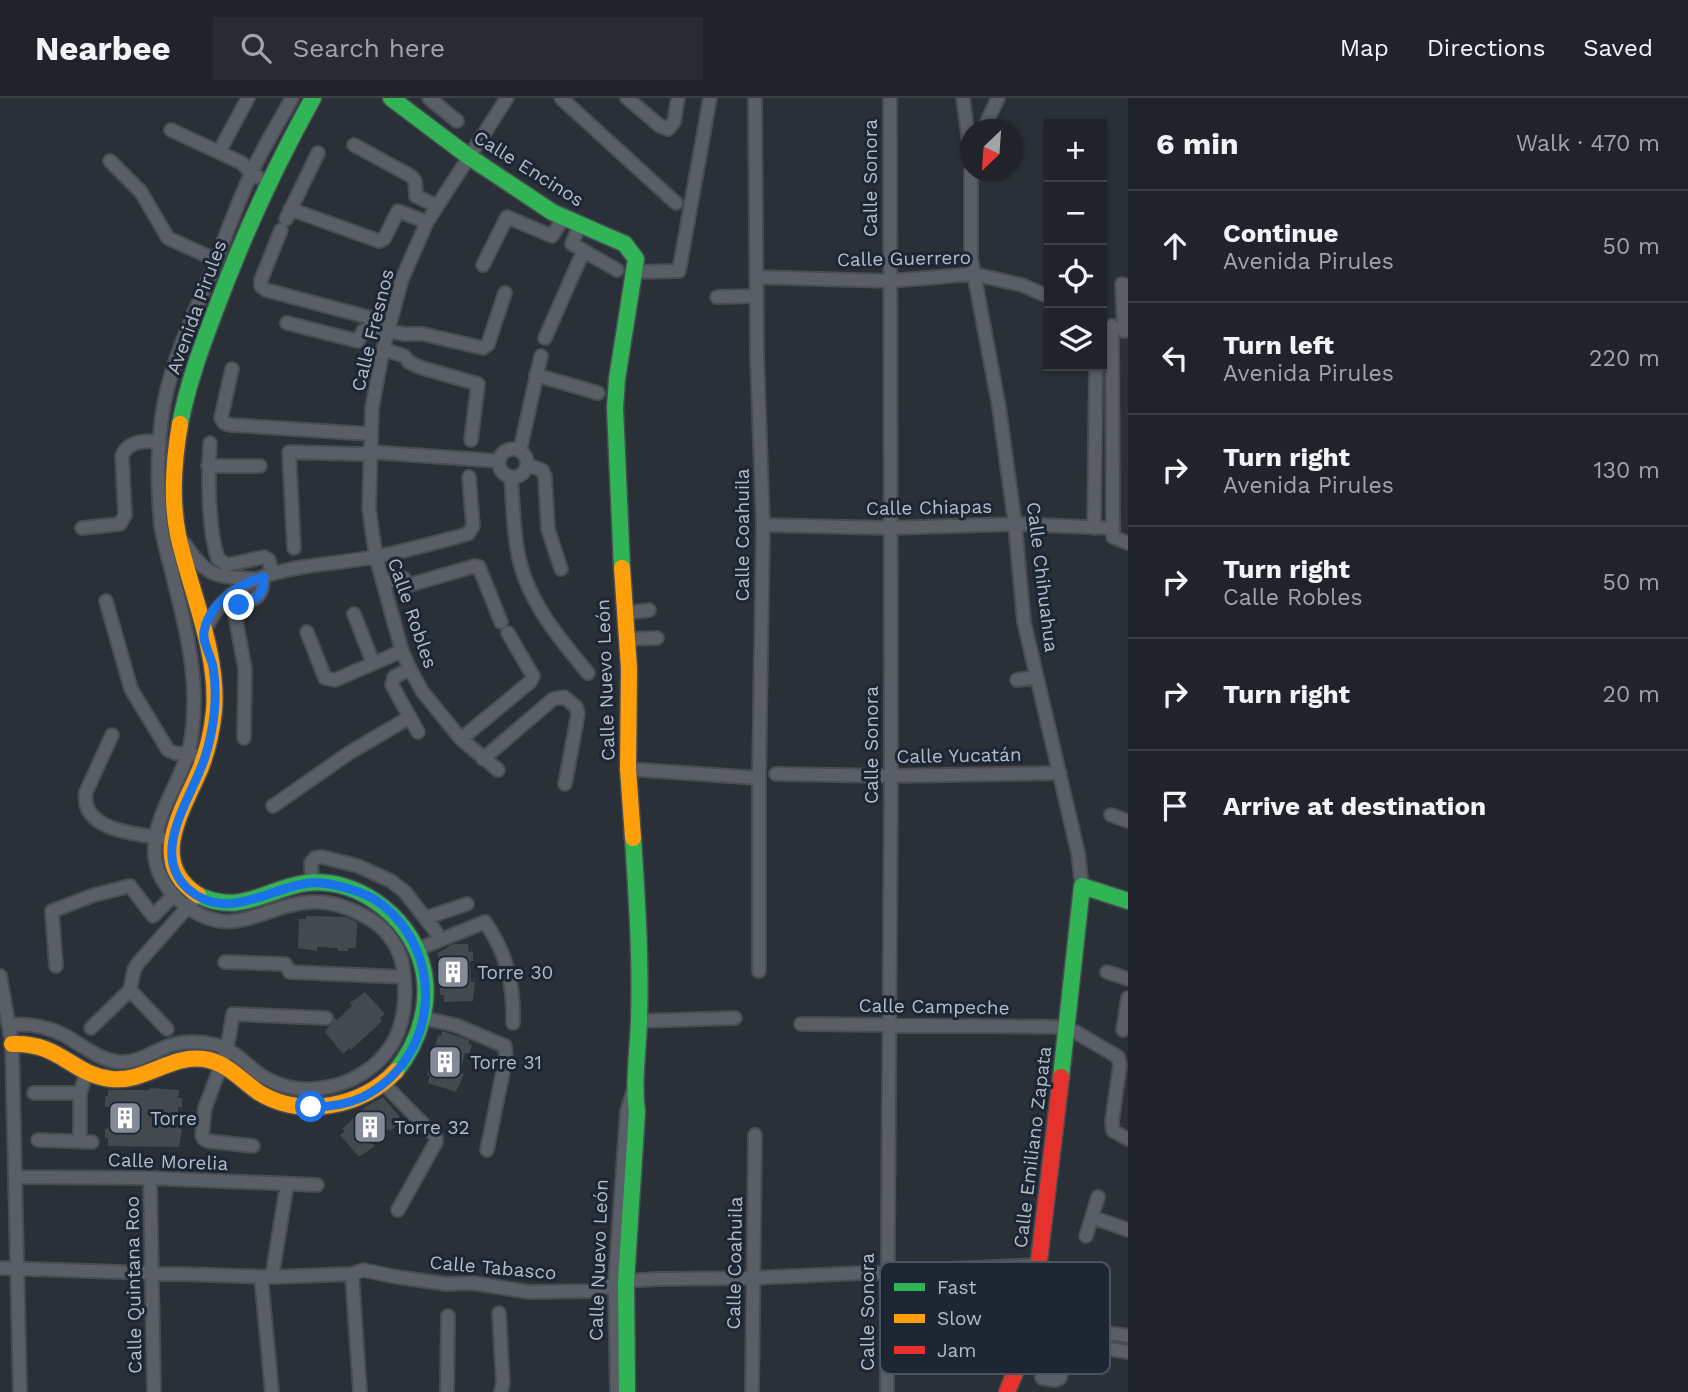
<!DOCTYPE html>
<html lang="en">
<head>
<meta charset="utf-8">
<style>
	:root { --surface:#20242a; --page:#282c32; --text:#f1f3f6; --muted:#a2a4a8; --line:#3d4147 }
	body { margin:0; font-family:"Work Sans",sans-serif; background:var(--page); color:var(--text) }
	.controls { position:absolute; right:21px; top:21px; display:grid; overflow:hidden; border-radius:0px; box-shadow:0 2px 5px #0004 }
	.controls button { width:63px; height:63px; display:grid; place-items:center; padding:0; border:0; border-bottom:2px solid var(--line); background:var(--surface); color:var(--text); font:35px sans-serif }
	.compass { position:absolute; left:960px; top:21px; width:63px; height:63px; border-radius:50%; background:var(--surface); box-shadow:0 2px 5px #0004; rotate:205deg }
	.stop { position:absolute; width:21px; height:21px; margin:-16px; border:5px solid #1a73e8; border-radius:50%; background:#fff }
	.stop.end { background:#1a73e8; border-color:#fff; box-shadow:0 2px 7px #0008 }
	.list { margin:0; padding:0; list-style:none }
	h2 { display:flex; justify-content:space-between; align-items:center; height:91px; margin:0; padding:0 28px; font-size:30px }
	h2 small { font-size:23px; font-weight:400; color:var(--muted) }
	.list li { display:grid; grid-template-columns:46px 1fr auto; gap:21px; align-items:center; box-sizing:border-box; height:112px; padding:0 28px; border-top:2px solid var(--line) }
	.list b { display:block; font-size:26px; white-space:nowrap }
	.list p { margin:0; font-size:23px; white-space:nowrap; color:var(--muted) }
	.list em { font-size:23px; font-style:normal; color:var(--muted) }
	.icon { flex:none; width:38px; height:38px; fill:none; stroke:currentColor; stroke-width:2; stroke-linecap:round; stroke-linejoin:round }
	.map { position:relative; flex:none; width:1128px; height:1294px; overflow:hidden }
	header { display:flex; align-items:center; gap:42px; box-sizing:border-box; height:98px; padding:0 35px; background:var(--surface); border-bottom:2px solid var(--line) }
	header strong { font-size:33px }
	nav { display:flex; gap:38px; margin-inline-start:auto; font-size:24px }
	.search { width:490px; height:63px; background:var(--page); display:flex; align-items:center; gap:18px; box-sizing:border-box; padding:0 24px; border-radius:0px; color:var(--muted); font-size:26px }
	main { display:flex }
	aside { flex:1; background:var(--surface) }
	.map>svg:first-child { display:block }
	.building { fill:#444950 }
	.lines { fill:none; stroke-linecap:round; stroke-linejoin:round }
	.street-casing { stroke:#484c53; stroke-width:16 }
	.fast-casing { stroke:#484c53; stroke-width:19 }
	.slow-casing { stroke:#484c53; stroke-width:19 }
	.jam-casing { stroke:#484c53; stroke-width:19 }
	.street { stroke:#5a5e66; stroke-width:12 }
	.fast { stroke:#30b455; stroke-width:16 }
	.slow { stroke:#ff9f0a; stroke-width:16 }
	.jam { stroke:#e5322d; stroke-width:16 }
	.route { stroke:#1a73e8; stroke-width:9 }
	.labels { text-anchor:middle; stroke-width:6; stroke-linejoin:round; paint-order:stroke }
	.street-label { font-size:19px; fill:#b4bcc9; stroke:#1d2633 }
	.poi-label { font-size:19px; fill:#b4bcc9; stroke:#1d2633; text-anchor:start }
	.key { fill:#1d2633; stroke:#4a5360; stroke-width:2 }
	.key-label { font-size:19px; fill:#b4bcc9 }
</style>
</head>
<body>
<header>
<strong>Nearbee</strong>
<div class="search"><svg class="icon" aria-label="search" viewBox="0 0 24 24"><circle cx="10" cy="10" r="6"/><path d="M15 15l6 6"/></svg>Search here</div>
<nav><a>Map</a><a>Directions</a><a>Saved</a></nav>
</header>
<main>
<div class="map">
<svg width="1128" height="1294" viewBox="0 0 1128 1294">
	<rect width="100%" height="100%" fill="#2a3038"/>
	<path class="building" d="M 306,818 L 346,819 L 357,824 L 356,850 L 348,850 L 348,853 L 338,853 L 338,850 L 317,849 L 317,853 L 298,850 L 299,821 L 306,821 Z
		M 453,846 L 468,846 L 469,854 L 473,853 L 473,863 L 470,863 L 471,884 L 475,884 L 473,903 L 444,904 L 444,897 L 440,897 L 438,855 Z
		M 365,894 L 385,916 L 380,920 L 382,923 L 351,952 L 350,950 L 343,956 L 325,934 L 335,920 L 337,922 L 352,908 L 350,905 Z
		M 442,933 L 469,942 L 468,946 L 472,947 L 469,956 L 465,955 L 460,975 L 464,976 L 456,994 L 428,985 L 430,978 L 427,977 L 438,937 L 441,938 Z
		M 150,990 L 179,992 L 178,1000 L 182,1000 L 182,1009 L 178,1009 L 178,1030 L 182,1031 L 179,1049 L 108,1048 L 108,1040 L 105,1040 L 105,1030 L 108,1031 L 109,1009 L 105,1009 L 105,998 L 108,998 L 108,992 L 150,992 Z
		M 383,999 L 400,1019 L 394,1024 L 397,1027 L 390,1033 L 388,1031 L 372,1045 L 375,1048 L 359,1059 L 340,1037 L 345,1033 L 342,1031 L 365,1009 Z"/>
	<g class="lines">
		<defs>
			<path id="street" d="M 429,0 L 457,23
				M 561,0 L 676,105
				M 627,0 L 660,28 L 668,31 L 674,24 L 678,0
				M 755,0 L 757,258 L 763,427 L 759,680 L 759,873
				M 963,0 L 970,51
				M 171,32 L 242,65 L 251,75 L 258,79
				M 983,32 L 998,0
				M 354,47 L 411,78 L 415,83 L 416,98 L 437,108
				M 219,54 L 248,0
				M 110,63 L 141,94 L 168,140 L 216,162
				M 971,74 L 971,160 L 999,309 L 1015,426 L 1024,524 L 1078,755 L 1082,788
				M 290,111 L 379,143 L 384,141 L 398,113 L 427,124
				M 286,121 L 318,55
				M 580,126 L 572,146 L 617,172
				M 281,132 L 261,182 L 261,188 L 266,192 L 390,225
				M 483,167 L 507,119 L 552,138 L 564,119
				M 634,174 L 679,173 L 710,0
				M 757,179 L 890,183 L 974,176 L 1022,187 L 1049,199
				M 717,199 L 757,198
				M 287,225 L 358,243 L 363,233 L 369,230 L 405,236 L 423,236 L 483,250 L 488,246 L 505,195
				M 1112,228 L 1113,439 L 1128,445
				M 1124,233 L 1122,186 L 1128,188
				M 545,240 L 583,154
				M 383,251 L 404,258 L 409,264 L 419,269 L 478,286 L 471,342
				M 232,271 L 221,320 L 224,325 L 231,327 L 371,336
				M 536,277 L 598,295
				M 210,345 C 208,377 208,431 218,461 L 227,467 L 264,459 L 269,462 L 272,476
				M499 365a14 14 0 1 1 28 0a14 14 0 1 1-28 0Z
				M 520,352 L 541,258
				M 527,367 L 542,372 L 545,379 L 548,431 L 561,471
				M 208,368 L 260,368
				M 511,379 C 513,403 513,427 517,450 C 524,499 558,539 588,575
				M 763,427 L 889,430 L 1015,426 L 1112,430
				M 82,430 L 120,426 L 125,417 L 122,358 C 128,342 145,343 160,343
				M 1094,430 L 1096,268
				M 185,446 C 207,480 216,478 254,481
				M 294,450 L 289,354 L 358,356 L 371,354 L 499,363
				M 383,485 L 403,480 L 409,487 L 475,468 L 479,469 L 501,524
				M 106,503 L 131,591 L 168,652 L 175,655 L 195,657
				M 625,515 L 649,512
				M 354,516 L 373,565
				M 307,534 L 325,580 L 335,582 L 402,553
				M 204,535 C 232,464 310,471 374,459 C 406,453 437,444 468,436 L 473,428 L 469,379
				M 627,541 L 657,540
				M 410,571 L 394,579 L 392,587 L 418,634
				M 1017,582 L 1036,579
				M 112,637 L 86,694 C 80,732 135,736 162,740
				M 244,640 L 245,571 L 235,517 L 239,507 C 256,501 264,499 263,479
				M 461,641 L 530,584 L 533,578 L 508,535
				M 483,661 L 553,601 L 564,599 L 576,609 L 578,616 L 565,686
				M 628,671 L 759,680
				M 498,672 L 461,641 L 422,593 L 410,571 L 402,553 L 376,459 L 369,411 L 372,310 L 383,251 L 402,181 L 427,124 L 507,0
				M 776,676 L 891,678 L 1060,675
				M 273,708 L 349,655 L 410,619
				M 1111,717 L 1128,723
				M 312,784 L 311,765 L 315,760 L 322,759 L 358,768 L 391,783 L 405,794 L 436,834
				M 425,820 L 467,806
				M 418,851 L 485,824 C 507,856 514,886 513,925
				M 225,864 L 285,866 L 290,874 L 404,879
				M 56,868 L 52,813 L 94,797 L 130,788 L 153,818 L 174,797
				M 1107,874 L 1128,881
				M 0,878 L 12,946 L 20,1294
				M 130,892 L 167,931
				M 423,920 L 455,927 L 505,948 L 506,959 L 487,1052
				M 639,923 L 735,920
				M 801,926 L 1067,929 L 1118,959 L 1120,967 L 1112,1023 L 1113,1033 L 1128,1041
				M 10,927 C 30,925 46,928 64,937 C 84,948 99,963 122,964 C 143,964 157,950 175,946 C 188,943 204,944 216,947 C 235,952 246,967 262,978 C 304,1005 365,988 391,948 C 406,924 407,896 403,869 C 400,851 389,834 373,823 C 354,811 335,803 312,804 C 262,806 233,846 182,805 C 170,795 159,780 156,765 C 148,728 176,692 187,658 C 193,640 194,620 194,601 C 194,558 182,516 172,474 C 168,458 163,443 161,427 C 157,387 157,345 164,306 C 172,263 191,223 207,184 C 222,149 234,113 250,78 C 262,51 278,26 292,0
				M 91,930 L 130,892 L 134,872 L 138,865 L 193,803
				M 1123,932 L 1128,900
				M 383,985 L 436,1039 L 436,1044 L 398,1112
				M 34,995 L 80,995
				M 38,1042 L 92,1044
				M 80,1043 L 80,995 L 87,973
				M 253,1048 L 208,1043 L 204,1041 L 202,1037 L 205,1010 L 227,951 L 233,916 L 326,920
				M 17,1079 L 150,1080 L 317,1087
				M 150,1080 L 154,1294
				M 1092,1119 L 1128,1132
				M 1086,1138 L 1098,1099
				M 0,1170 L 272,1179 L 352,1176 L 363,1172 L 397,1179 L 447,1186 L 473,1185 L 529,1194 L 591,1193 L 626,1183 L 658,1181 L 753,1180 L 1040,1167
				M 352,1176 L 360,1294
				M 261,1179 L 272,1294
				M 272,1179 L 287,1086
				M 1047,1207 L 1072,1211
				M 499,1215 L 503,1285 L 501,1294
				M 1032,1223 L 1128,1238
				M 1030,1238 L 1128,1254
				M 1040,1259 L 1064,1262
				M 1042,1280 L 1055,1282 L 1060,1280 L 1072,1211 L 1074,1183 L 1069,1180 L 1053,1178
				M 447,1294 L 448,1218
				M 617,1294 L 615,1186 L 627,1013 L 633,994
				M 752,1294 L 755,1037
				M 887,1294 L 891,678 L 890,0"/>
			<path id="fast" d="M 391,0 L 468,58 L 552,114 L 625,146 L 636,161 L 617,281 L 615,310 L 622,470
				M 180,326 C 188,285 202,247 217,208 C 245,133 274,70 313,0
				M 198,797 C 241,818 265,791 306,785 C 356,779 407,817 421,863 C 433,902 420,943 396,973
				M 1061,979 L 1082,788 L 1128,803
				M 627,1294 L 626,1183 L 637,1014 C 633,983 638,954 639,923 C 641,862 637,801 633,740"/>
			<path id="slow" d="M 180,326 C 174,360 171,402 178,437 C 190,492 219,556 214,613 C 212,632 208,651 201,669 C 184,711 146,764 198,797
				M 622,470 L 629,570 L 628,671 L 633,740
				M 12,946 C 60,944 71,976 111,981 C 144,985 171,956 204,961 C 226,964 241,982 258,994 C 302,1021 362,1009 396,973"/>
			<path id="jam" d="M 1007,1294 L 1030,1238 L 1061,979"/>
		</defs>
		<use href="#street" class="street-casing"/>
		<use href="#fast" class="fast-casing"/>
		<use href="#slow" class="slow-casing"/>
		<use href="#jam" class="jam-casing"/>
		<use href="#street" class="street"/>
		<use href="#fast" class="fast"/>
		<use href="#slow" class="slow"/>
		<use href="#jam" class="jam"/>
	</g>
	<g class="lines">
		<path class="route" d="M 239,507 C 256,501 264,499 264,479 C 239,485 208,507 204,534 C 202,544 211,558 213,569 C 218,598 214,631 205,659 C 193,698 148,755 188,791 C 227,825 268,790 309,785 C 328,783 364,793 380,805 C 447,856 439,960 363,999 C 346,1007 329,1009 311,1009"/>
	</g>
	<defs>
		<symbol id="building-square" viewBox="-11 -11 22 22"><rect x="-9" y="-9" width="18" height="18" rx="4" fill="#848b96" stroke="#1d2633"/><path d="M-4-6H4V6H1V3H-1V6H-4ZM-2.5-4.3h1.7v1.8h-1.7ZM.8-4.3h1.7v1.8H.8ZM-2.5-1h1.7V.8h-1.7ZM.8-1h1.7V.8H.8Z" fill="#fff"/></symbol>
	</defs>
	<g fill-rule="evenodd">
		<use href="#building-square" x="434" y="855" width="38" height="38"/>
		<use href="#building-square" x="426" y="945" width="38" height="38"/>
		<use href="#building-square" x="106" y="1001" width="38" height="38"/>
		<use href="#building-square" x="351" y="1010" width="38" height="38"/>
	</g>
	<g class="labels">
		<g class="street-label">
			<text transform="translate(529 70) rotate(32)" y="7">Calle Encinos</text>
			<text transform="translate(870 80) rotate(-90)" y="7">Calle Sonora</text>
			<text transform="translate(904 160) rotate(-1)" y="7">Calle Guerrero</text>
			<text transform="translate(196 209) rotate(-70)" y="7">Avenida Pirules</text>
			<text transform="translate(372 232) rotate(-76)" y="7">Calle Fresnos</text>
			<text transform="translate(929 409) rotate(-1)" y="7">Calle Chiapas</text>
			<text transform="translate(742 437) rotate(-90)" y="7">Calle Coahuila</text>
			<text transform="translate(1043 479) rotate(83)" y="7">Calle Chihuahua</text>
			<text transform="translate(413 515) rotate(71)" y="7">Calle Robles</text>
			<text transform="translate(605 582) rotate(-92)" y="7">Calle Nuevo León</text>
			<text transform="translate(871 647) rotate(-90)" y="7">Calle Sonora</text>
			<text transform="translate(959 657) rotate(-1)" y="7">Calle Yucatán</text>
			<text transform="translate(934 908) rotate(1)" y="7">Calle Campeche</text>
			<text transform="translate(1032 1049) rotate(-83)" y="7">Calle Emiliano Zapata</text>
			<text transform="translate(168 1063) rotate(2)" y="7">Calle Morelia</text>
			<text transform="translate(598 1162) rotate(-88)" y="7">Calle Nuevo León</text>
			<text transform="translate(734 1165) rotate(-89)" y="7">Calle Coahuila</text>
			<text transform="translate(493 1169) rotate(5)" y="7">Calle Tabasco</text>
			<text transform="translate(133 1187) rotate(-91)" y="7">Calle Quintana Roo</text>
			<text transform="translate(867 1214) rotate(-90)" y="7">Calle Sonora</text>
		</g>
		<g class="poi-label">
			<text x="477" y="881">Torre 30</text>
			<text x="470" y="971">Torre 31</text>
			<text x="150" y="1027">Torre</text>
			<text x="394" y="1036">Torre 32</text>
		</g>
	</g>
	<rect x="880" y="1164" width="230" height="112" rx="10" class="key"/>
	<rect x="894" y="1185" width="31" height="8" fill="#30b455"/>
	<rect x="894" y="1216" width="31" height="9" fill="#ff9f0a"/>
	<rect x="894" y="1248" width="31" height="8" fill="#e5322d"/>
	<g class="key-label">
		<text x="937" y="1196">Fast</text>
		<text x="937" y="1227">Slow</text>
		<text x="937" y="1259">Jam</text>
	</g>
</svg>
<div class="controls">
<button>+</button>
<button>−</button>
<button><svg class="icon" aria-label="locate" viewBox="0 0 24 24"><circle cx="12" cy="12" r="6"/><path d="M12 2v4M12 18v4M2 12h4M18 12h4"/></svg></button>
<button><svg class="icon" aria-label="layers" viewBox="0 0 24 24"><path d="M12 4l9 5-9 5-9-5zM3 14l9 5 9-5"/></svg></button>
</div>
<svg class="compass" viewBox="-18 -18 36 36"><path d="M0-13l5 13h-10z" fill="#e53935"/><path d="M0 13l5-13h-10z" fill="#a2a4a8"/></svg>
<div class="stop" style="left:311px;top:1009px"></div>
<div class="stop end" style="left:239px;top:507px"></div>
</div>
<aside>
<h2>6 min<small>Walk · 470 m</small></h2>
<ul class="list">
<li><svg class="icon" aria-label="ahead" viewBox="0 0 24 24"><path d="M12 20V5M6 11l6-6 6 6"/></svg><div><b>Continue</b><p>Avenida Pirules</p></div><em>50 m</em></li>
<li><svg class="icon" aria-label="left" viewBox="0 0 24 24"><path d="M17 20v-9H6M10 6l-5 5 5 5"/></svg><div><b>Turn left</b><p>Avenida Pirules</p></div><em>220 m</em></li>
<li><svg class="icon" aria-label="right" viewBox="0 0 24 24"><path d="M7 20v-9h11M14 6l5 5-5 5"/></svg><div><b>Turn right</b><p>Avenida Pirules</p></div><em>130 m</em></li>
<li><svg class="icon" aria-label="right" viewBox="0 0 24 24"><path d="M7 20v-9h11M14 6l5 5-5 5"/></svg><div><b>Turn right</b><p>Calle Robles</p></div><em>50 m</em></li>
<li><svg class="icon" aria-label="right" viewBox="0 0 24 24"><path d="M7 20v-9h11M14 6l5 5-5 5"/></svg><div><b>Turn right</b></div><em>20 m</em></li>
<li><svg class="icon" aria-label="arrive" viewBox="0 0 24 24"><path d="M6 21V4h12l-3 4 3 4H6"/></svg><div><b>Arrive at destination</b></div></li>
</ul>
</aside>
</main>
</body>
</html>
